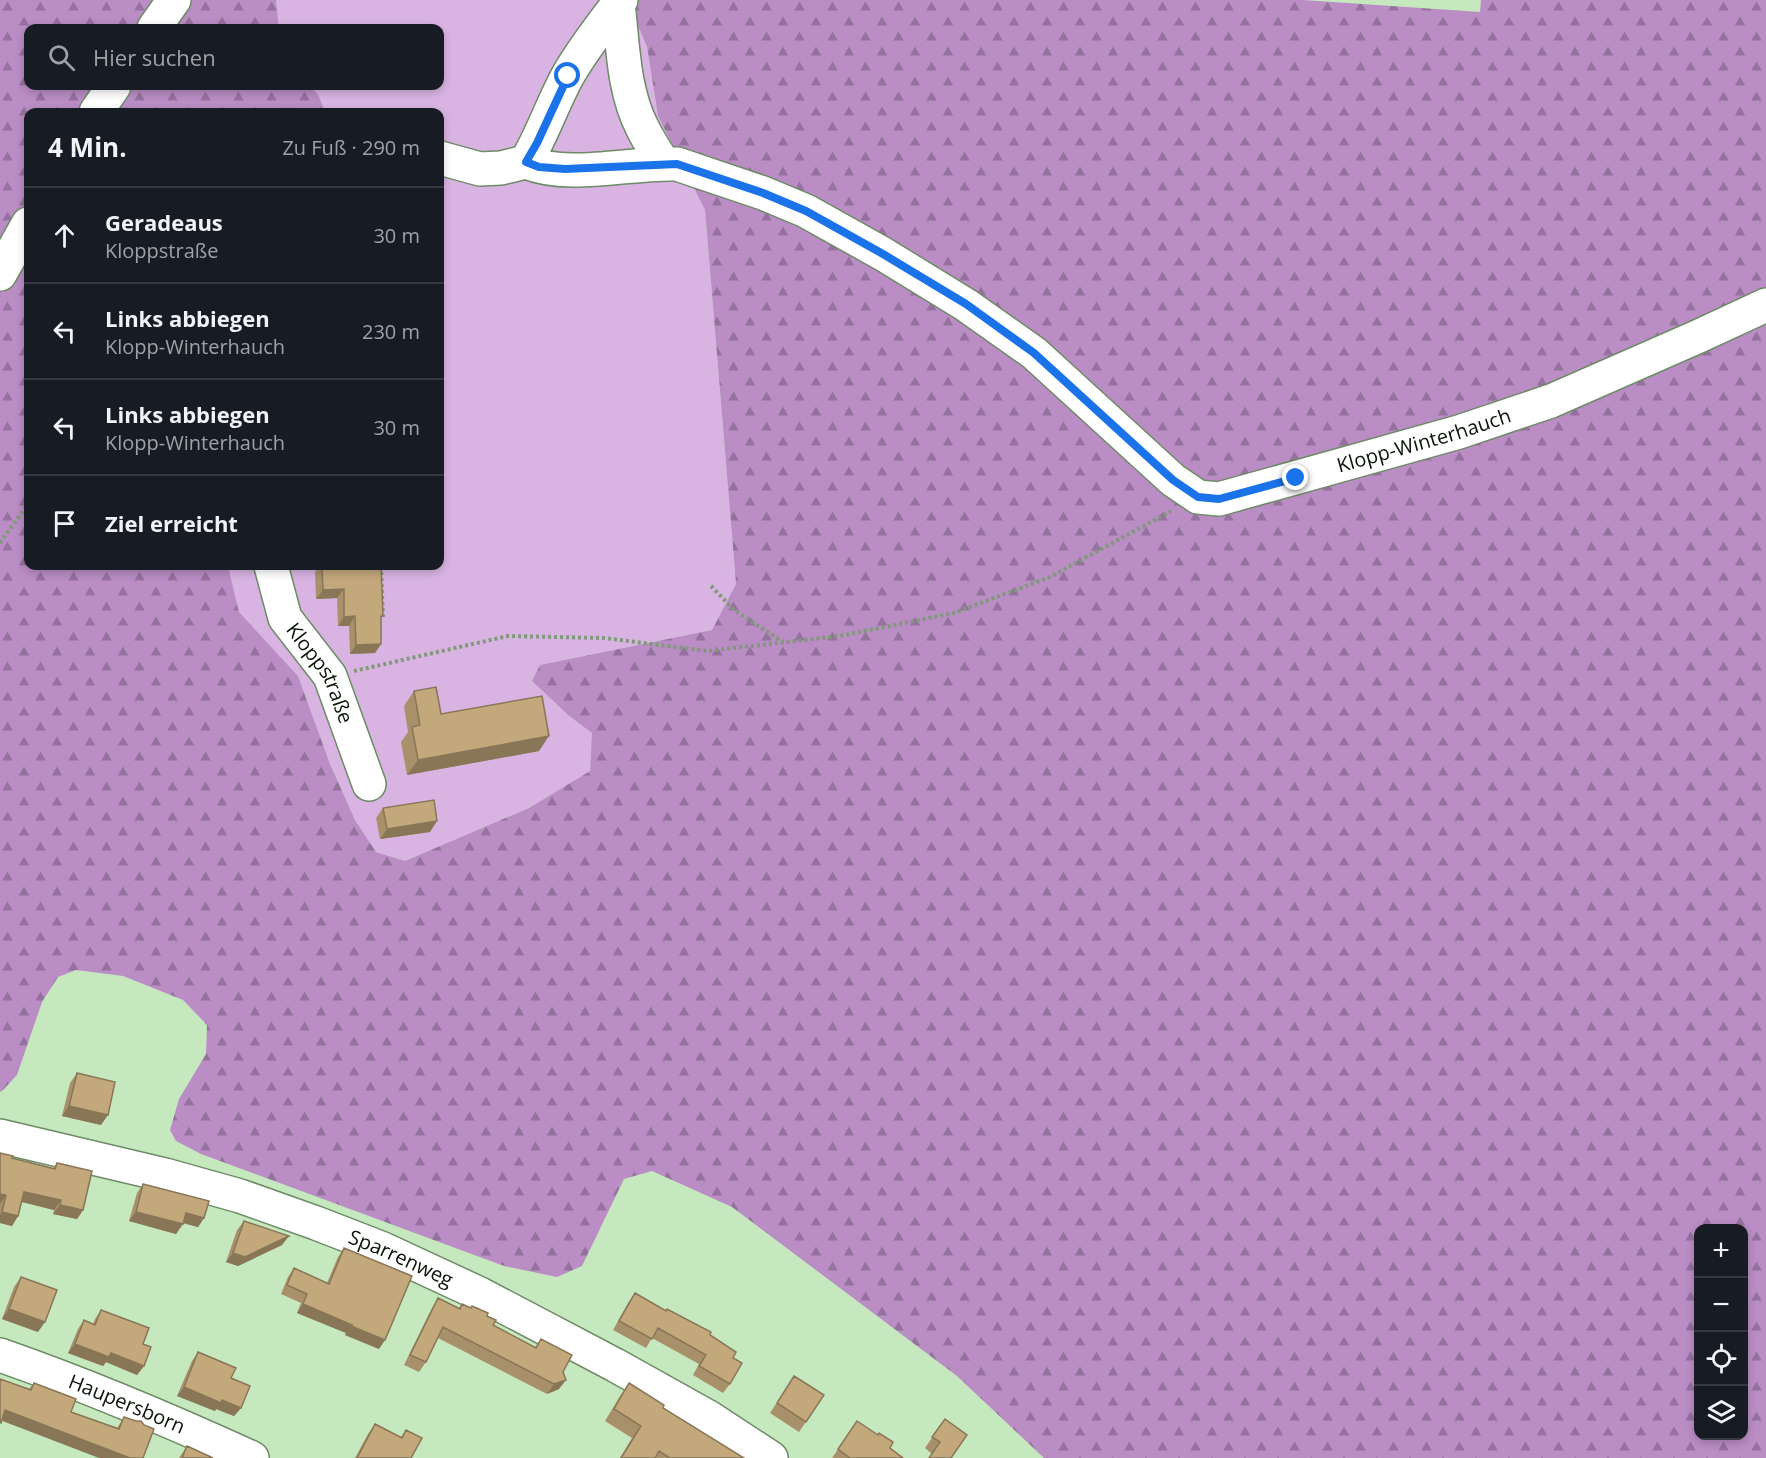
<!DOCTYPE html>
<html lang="de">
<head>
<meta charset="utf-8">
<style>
	:root { --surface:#171b24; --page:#242831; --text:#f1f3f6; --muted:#9ea1a6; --line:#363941 }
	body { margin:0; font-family:"Open Sans",sans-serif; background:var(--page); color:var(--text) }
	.controls { position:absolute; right:18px; bottom:18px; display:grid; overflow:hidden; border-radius:12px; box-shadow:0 3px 9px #0003 }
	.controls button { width:54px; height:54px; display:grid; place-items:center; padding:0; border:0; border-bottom:2px solid var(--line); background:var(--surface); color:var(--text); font:30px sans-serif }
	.stop { position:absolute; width:18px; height:18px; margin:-14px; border:4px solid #1a73e8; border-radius:50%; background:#fff }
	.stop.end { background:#1a73e8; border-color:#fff; box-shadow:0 2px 6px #0008 }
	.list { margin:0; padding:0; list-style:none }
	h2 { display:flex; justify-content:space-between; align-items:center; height:78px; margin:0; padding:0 24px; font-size:26px }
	h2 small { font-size:20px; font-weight:400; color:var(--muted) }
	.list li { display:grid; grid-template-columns:39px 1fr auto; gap:18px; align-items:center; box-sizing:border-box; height:96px; padding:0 24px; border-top:2px solid var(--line) }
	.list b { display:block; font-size:22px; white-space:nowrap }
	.list p { margin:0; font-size:20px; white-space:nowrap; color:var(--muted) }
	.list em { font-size:20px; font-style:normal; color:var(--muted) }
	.icon { flex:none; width:33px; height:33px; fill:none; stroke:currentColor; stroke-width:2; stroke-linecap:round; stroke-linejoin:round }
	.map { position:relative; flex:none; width:1766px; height:1458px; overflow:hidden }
	.search { position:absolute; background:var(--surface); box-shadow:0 3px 9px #0003; left:24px; top:24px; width:420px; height:66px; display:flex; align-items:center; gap:15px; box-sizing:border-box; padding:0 21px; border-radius:12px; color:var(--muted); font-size:22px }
	.panel { position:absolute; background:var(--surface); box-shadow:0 3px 9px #0003; left:24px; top:108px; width:420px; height:462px; border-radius:12px }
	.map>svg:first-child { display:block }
	.green { fill:#d9b4e3 }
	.forest { fill:url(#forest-firs); fill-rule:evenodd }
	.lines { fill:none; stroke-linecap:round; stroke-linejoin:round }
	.minor-casing { stroke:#6d8b65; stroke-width:36 }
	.path { stroke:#7f9979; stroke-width:4; stroke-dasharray:3 3; stroke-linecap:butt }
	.minor { stroke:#fff; stroke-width:33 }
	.wall { fill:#a8906b }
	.shaded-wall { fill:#887657 }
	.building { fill:#c3a87c; stroke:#887657; stroke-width:1.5 }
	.route { stroke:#1a73e8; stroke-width:8 }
	.labels { text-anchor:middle; stroke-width:4.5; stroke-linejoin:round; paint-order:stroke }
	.street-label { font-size:20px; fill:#091507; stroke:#c6e8be }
</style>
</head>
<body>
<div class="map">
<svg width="1766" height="1458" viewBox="0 0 1766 1458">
	<defs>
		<pattern id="forest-firs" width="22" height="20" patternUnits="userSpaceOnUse" patternTransform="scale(1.5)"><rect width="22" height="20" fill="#ba8dc5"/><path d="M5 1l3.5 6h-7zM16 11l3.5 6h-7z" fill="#95729e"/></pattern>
	</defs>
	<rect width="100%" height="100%" fill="#c6e8be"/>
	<path class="green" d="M 276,0 L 627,0 L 647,47 L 658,116 L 705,210 L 736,584 L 712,630 L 540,665 L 532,681 L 568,715 L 593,733 L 590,771 L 529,808 L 405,861 L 376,852 L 355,820 L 330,764 L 298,676 L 239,612 L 228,566 L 440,566 L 440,112 L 325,112 L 318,94 L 309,86 L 440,86 L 440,28 L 279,28 Z"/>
	<path class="forest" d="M 0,0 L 276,0 L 279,28 L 28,28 L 28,86 L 309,86 L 318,94 L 325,112 L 28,112 L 28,566 L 228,566 L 239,612 L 298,676 L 330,764 L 355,820 L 376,852 L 405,861 L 529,808 L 590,771 L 592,733 L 568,715 L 532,681 L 540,665 L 712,630 L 736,584 L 705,210 L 658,116 L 647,47 L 627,0 L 1303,0 L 1480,12 L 1481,0 L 1766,0 L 1766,1458 L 1044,1458 L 957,1376 L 732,1207 L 652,1171 L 624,1179 L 582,1266 L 557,1277 L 504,1266 L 201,1154 L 176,1141 L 170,1130 L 179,1099 L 206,1054 L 207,1025 L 183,1000 L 123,976 L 76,970 L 58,977 L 42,1002 L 17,1075 L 3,1090 L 0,1092 ZM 1698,1228 L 1744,1228 L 1744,1436 L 1698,1436 Z"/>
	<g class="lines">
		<defs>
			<g id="minor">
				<path d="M 618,4 C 623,44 623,90 642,127 C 648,140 656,151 663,163"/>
				<path d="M 154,28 L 174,0"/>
				<path d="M 96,112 L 114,86"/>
				<path d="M 440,158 L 480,169 L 501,168 L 526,162 C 542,135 552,105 567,77 C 582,50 602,25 621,0"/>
				<path id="s1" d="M 526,162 C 570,180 630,162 677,164 L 763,193 L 806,211 L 883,254 L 966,305 L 1034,353 L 1173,480 L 1198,497 L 1219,499 L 1459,432 L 1551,401 L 1697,337 L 1766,305"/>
				<path d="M 0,274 L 28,224"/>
				<path id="s2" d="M 271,566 L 285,618 L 330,676 L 369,784"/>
				<path id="s3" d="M 0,1136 L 165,1175 L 240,1196 L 316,1223 L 383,1249 L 480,1294 L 615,1365 L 710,1418 L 771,1458"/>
				<path id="s4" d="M 0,1355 C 86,1385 169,1420 252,1458"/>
			</g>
		</defs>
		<use href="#minor" class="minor-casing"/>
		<path class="path" d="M 0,543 L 28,504
			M 381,566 L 383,619
			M 711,586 L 734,610 L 783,642
			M 354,671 L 508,636 L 604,638 L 707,651 L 840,636 L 954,613 L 1050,577 L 1171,511"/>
		<use href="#minor" class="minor"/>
	</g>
	<path class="wall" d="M 320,566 L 381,566 L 381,644 L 375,653 L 350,654 L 349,626 L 338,626 L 337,598 L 316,599 L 315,572 Z
		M 414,691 L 441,714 L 539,751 L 407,775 L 401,742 L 408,732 L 404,706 Z
		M 383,808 L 430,832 L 380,839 L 376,818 Z
		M 77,1073 L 101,1125 L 62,1116 L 70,1083 Z
		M 0,1153 L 12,1158 L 53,1168 L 57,1163 L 83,1210 L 77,1219 L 53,1214 L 54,1210 L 22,1202 L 18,1216 L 12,1226 L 0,1223 Z
		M 143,1184 L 204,1218 L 198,1227 L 183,1223 L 176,1234 L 129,1221 L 137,1193 Z
		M 244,1221 L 282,1245 L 238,1266 L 226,1262 L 237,1230 Z
		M 344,1248 L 379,1349 L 345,1335 L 346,1333 L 297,1313 L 301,1303 L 281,1294 L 288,1277 L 294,1268 L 327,1283 L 338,1257 Z
		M 21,1277 L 38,1332 L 2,1319 L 14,1287 Z
		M 635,1293 L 710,1335 L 733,1358 L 730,1384 L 723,1393 L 693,1375 L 699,1364 L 652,1338 L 646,1348 L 613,1330 L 628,1303 Z
		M 438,1298 L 459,1308 L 462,1304 L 487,1316 L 493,1325 L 535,1347 L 541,1339 L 563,1372 L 559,1389 L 547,1394 L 438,1338 L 426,1362 L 419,1372 L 404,1365 L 432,1308 Z
		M 101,1310 L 143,1344 L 144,1366 L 137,1375 L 106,1362 L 103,1366 L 68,1353 L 78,1329 L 84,1320 L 93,1324 L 95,1319 Z
		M 198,1352 L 231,1378 L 241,1408 L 234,1416 L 216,1409 L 215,1411 L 177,1396 L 192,1361 Z
		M 794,1376 L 824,1395 L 799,1432 L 770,1413 Z
		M 34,1383 L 71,1412 L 117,1428 L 124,1417 L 143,1458 L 29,1389 Z
		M 629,1383 L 663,1408 L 744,1458 L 620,1458 L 632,1438 L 605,1421 L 620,1396 Z
		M 945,1419 L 967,1435 L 932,1454 L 925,1448 Z
		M 857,1421 L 890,1448 L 903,1458 L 832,1458 Z
		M 375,1424 L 401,1437 L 406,1430 L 411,1458 L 355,1458 L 368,1434 Z
		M 187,1446 L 213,1458 L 179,1458 Z"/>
	<path class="shaded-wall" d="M 344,589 L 337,598 L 316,599 L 323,590 Z
		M 355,616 L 349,626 L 338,626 L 344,617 Z
		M 381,644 L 375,653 L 350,654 L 356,645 Z
		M 549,736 L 539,751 L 407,775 L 418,760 Z
		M 437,821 L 430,832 L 380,839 L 387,829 Z
		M 69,1106 L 108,1115 L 101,1125 L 62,1116 Z
		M 24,1192 L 61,1200 L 54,1210 L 18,1201 Z
		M 0,1194 L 6,1195 L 0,1204 Z
		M 60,1205 L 83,1210 L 77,1219 L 53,1214 Z
		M 2,1212 L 18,1216 L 12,1226 L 0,1223 L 0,1215 Z
		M 136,1212 L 183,1224 L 176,1234 L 129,1221 Z
		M 186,1213 L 204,1218 L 198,1227 L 179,1222 Z
		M 289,1236 L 282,1245 L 238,1266 L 226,1262 L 233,1253 Z
		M 303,1304 L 352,1325 L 346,1333 L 297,1313 Z
		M 9,1309 L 45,1322 L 38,1332 L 2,1319 Z
		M 351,1326 L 385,1340 L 379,1349 L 345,1335 Z
		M 75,1344 L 111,1353 L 144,1366 L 137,1375 L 106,1362 L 103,1366 L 68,1353 Z
		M 566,1380 L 559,1389 L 547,1394 L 554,1384 Z
		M 184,1387 L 222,1400 L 241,1408 L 234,1416 L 216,1409 L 215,1411 L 177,1396 Z
		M 5,1410 L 130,1458 L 99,1458 L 0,1420 Z"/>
	<path class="building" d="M 322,566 L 381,566 L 383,616 L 381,616 L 381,644 L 356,645 L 355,616 L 344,617 L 344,589 L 323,590 Z
		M 436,687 L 441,714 L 542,696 L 549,736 L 418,760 L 412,727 L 420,725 L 414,691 Z
		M 434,800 L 437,821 L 387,829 L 383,808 Z
		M 77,1073 L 115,1082 L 108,1115 L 69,1106 Z
		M 0,1153 L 13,1156 L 12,1158 L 55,1169 L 57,1163 L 92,1171 L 83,1210 L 60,1205 L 61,1200 L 24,1192 L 18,1216 L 2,1212 L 6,1195 L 0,1194 Z
		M 143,1184 L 209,1201 L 204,1218 L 186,1213 L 183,1224 L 136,1212 Z
		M 244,1221 L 289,1236 L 245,1257 L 233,1253 Z
		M 344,1248 L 412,1276 L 385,1340 L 351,1326 L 352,1325 L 303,1304 L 307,1294 L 287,1285 L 294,1268 L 329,1284 Z
		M 21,1277 L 57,1290 L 45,1322 L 9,1309 Z
		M 635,1293 L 666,1311 L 667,1309 L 711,1332 L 710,1335 L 736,1352 L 733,1358 L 742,1363 L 730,1384 L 699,1366 L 706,1355 L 658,1328 L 652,1339 L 619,1321 Z
		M 438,1298 L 460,1309 L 462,1304 L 471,1308 L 472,1306 L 488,1313 L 487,1316 L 496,1320 L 493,1325 L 536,1348 L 541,1339 L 572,1355 L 563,1372 L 566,1380 L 554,1384 L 443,1327 L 426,1362 L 410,1355 Z
		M 101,1310 L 149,1328 L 143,1344 L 151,1347 L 144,1366 L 111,1353 L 109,1357 L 75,1344 L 84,1320 L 95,1325 Z
		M 198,1352 L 236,1368 L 231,1378 L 250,1386 L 241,1408 L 222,1400 L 221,1403 L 184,1387 Z
		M 794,1376 L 824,1395 L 806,1422 L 777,1403 Z
		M 0,1379 L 31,1390 L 34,1383 L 76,1399 L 71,1412 L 119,1429 L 124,1417 L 136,1421 L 141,1421 L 144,1425 L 154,1429 L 143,1458 L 130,1458 L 5,1410 L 1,1423 L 0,1422 Z
		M 629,1383 L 664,1405 L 663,1408 L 744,1458 L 670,1458 L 659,1451 L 655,1458 L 621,1458 L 641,1426 L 614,1409 Z
		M 945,1419 L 967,1435 L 951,1458 L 929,1458 L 940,1442 L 932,1437 Z
		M 857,1421 L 878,1435 L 879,1433 L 893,1442 L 890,1448 L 903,1458 L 850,1458 L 838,1449 Z
		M 375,1424 L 402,1438 L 406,1430 L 422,1438 L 411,1458 L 357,1458 Z
		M 187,1446 L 213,1458 L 182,1458 Z"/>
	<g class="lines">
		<path class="route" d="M 568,76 L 537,143 L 526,162 L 539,167 L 565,169 L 677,164 L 763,193 L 806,211 L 883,254 L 966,304 L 1034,353 L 1173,480 L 1198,497 L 1219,499 L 1296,478"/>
	</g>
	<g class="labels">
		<g class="street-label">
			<text dy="7" stroke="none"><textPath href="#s1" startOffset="1011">Klopp-Winterhauch</textPath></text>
			<text dy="7" stroke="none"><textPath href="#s2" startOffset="120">Kloppstraße</textPath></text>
			<text dy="7" stroke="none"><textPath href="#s3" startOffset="420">Sparrenweg</textPath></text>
			<text dy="7" stroke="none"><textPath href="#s4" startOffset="136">Haupersborn</textPath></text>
		</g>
	</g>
</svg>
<div class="controls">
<button>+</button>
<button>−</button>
<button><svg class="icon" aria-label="locate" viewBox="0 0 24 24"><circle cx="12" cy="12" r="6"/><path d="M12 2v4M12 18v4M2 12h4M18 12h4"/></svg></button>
<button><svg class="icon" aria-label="layers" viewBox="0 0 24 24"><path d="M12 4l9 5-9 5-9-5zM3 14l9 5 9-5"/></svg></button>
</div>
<div class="stop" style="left:568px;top:76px"></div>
<div class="stop end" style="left:1296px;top:478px"></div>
<div class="search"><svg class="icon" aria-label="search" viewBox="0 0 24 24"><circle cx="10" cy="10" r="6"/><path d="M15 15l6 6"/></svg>Hier suchen</div>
<section class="panel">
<h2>4 Min.<small>Zu Fuß · 290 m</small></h2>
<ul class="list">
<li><svg class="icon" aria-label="ahead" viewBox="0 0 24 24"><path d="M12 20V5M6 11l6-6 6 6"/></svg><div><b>Geradeaus</b><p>Kloppstraße</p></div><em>30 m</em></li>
<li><svg class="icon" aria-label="left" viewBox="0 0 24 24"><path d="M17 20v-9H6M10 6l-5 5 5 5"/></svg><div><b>Links abbiegen</b><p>Klopp-Winterhauch</p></div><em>230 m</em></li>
<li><svg class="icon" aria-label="left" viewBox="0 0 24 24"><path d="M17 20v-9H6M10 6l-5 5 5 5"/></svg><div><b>Links abbiegen</b><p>Klopp-Winterhauch</p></div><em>30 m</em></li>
<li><svg class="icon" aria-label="arrive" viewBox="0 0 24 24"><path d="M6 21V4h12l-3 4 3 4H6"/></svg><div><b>Ziel erreicht</b></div></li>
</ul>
</section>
</div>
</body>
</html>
